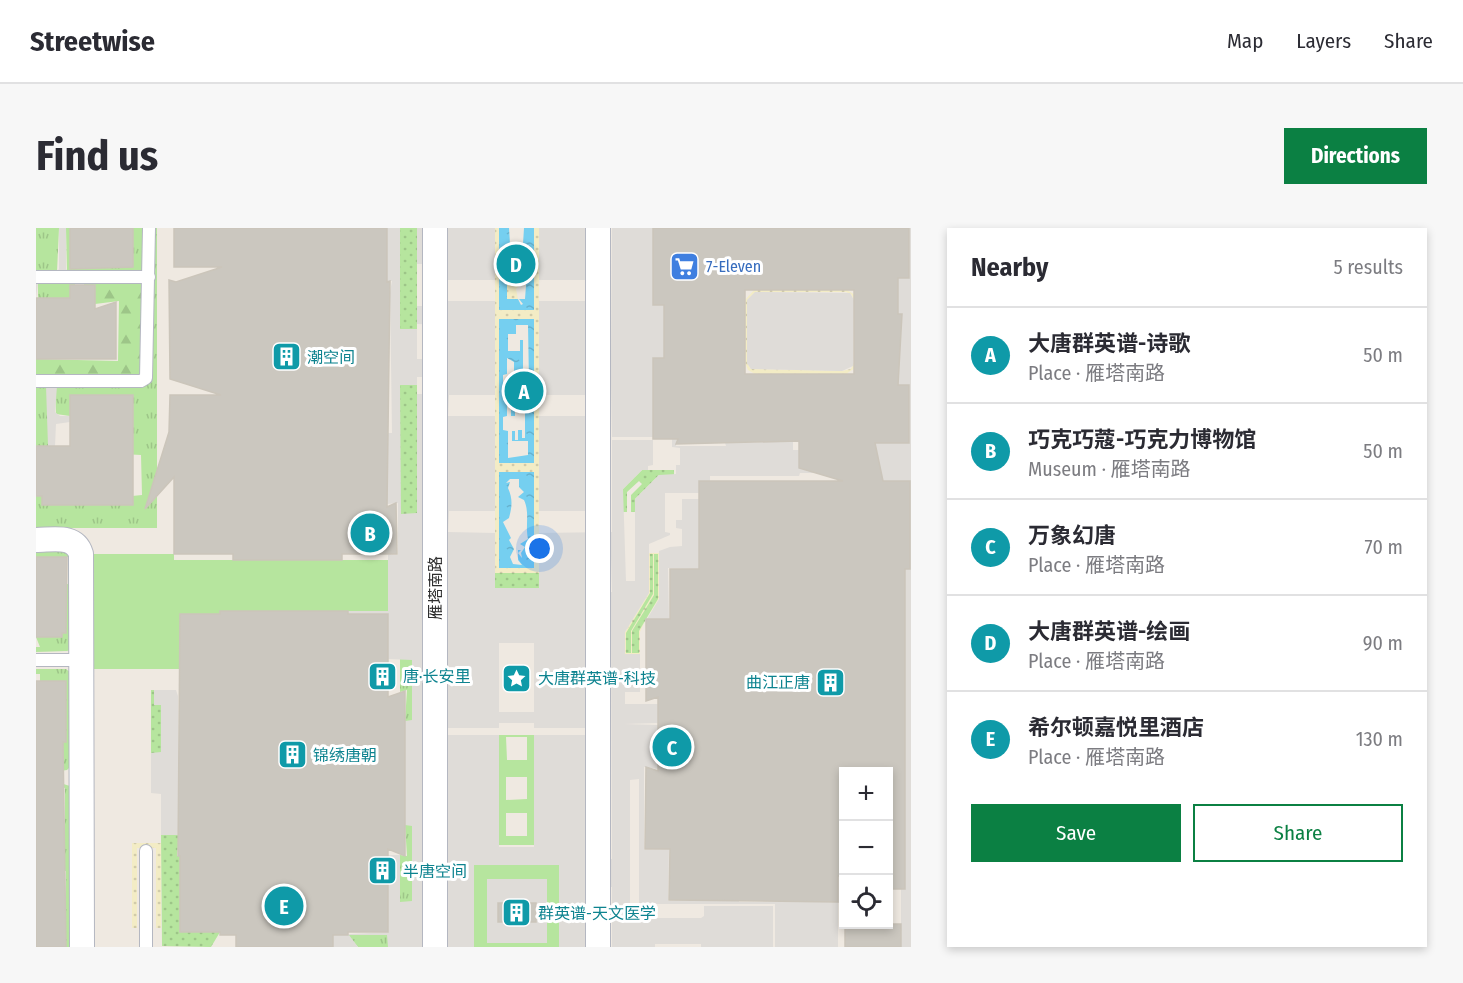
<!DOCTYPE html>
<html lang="en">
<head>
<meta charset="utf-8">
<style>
	:root { --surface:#fff; --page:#f7f7f7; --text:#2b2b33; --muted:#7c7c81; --line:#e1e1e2; --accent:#0b8043 }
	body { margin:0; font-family:"Fira Sans Condensed","Noto Sans SC",sans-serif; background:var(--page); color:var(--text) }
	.controls { position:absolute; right:18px; bottom:18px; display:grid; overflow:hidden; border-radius:0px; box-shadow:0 3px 9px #0003 }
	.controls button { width:54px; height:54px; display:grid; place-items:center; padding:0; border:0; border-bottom:2px solid var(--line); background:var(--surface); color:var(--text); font:30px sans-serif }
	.you { position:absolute; left:504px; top:321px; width:21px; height:21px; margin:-15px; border:4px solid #fff; border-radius:50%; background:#1a73e8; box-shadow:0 0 0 9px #1a73e833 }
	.badge { display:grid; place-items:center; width:39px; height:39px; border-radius:50%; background:var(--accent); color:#fff; font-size:20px; font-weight:700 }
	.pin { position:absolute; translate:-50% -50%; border:3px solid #fff; box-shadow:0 2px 6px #0006 }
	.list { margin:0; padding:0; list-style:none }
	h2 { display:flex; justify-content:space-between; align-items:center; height:78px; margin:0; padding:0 24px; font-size:26px }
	h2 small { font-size:20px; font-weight:400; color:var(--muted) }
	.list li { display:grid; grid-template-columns:39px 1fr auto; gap:18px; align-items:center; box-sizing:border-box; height:96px; padding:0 24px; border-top:2px solid var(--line) }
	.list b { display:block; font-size:22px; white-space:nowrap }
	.list p { margin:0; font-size:20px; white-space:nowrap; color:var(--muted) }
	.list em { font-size:20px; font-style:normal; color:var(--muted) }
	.actions { display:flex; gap:12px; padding:18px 24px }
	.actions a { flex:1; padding:14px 0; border:2px solid var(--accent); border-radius:0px; text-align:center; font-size:21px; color:var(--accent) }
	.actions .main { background:var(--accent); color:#fff }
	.icon { flex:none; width:33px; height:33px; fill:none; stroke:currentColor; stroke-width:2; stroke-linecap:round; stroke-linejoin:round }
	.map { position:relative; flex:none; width:875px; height:719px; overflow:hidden; border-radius:0px }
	header { display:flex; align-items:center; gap:36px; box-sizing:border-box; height:84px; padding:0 30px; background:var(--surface); border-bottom:2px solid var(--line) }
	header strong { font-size:28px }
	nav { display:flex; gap:33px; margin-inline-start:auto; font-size:21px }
	.intro { display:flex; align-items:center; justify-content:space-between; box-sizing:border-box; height:144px; padding:0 36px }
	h1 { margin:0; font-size:42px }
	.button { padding:15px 27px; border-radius:0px; background:var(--accent); color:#fff; font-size:21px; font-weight:700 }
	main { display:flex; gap:36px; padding:0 36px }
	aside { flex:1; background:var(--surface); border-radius:0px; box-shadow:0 3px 9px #0003 }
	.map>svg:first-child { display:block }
	.grass { fill:url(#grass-tufts) }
	.forest { fill:url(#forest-firs) }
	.sand { fill:url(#sand-dots); fill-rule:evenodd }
	.park { fill:#b6e59e; fill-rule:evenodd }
	.garden { fill:url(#garden-dots) }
	.plaza { fill:#dfdcd8; fill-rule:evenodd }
	.water { fill:url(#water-ripples); fill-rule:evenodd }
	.building { fill:#cbc7bf; stroke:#cbc5ba; stroke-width:1.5; fill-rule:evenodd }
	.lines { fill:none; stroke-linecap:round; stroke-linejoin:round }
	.lane-casing { stroke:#b4b7c1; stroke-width:14 }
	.street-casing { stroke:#b4b7c1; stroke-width:26 }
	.lane { stroke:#fff; stroke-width:12 }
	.street { stroke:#fff; stroke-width:24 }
	.labels { text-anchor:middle; stroke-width:6; stroke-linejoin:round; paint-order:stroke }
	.shop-label { font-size:16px; fill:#366cbe; stroke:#fff; text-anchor:start }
	.culture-label { font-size:16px; fill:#0d838f; stroke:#fff; text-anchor:start }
	.street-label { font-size:16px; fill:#2e2e2e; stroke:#fff }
</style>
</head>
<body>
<header>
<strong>Streetwise</strong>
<nav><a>Map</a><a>Layers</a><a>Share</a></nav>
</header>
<div class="intro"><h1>Find us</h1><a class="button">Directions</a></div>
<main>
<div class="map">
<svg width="875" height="719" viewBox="0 0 875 719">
	<defs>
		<pattern id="grass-tufts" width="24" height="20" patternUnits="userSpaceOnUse" patternTransform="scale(1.5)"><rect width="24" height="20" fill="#b6e59e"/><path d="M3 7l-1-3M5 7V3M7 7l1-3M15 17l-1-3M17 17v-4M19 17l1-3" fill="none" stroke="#9dc588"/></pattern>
		<pattern id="forest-firs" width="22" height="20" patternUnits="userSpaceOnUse" patternTransform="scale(1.5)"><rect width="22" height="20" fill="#b6e59e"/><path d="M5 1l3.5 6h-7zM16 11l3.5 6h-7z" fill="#9dc588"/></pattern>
		<pattern id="sand-dots" width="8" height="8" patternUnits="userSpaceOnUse" patternTransform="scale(1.5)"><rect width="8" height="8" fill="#f3ecc5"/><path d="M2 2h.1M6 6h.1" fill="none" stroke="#d1cbaa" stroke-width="1.8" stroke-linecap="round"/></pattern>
		<pattern id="garden-dots" width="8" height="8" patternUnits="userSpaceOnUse" patternTransform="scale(1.5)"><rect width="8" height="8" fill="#b6e59e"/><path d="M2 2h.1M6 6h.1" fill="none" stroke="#9dc588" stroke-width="1.8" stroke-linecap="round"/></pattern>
		<pattern id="water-ripples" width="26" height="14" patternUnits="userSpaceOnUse" patternTransform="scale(1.5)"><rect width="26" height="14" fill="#75cff0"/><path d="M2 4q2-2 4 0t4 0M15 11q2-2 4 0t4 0" fill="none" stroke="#66b2ce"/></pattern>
	</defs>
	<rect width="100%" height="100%" fill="#efe9e1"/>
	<path class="grass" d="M 0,0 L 23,0 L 21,44 L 0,45 Z
		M 30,0 L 34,0 L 34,39 L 97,0 L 110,0 L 106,45 L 31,43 Z
		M 116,0 L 121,0 L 121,300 L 0,300 L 0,268 L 6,268 L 6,277 L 106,267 L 105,227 L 86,226 L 34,167 L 34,188 L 20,186 L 19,161 L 20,159 L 106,157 Z
		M 2,54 L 39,54 L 39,70 L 2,70 Z
		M 0,157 L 10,158 L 12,161 L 12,218 L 0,218 Z
		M 0,323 L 30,323 L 35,327 L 34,422 L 31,423 L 0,424 L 0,419 L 4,419 L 0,409 L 26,409 L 26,405 L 30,405 L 30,397 L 26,397 L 26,356 L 32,356 L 32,329 L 0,329 Z
		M 364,431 L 376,431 L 376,493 L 369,493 L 371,462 L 364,464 Z
		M 0,441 L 30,441 L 35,445 L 35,538 L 31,542 L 24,543 L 30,453 L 4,453 L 4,446 L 0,446 Z
		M 24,555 L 34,558 L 35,719 L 30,719 L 30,643 L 26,643 L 26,622 L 29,621 L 29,560 L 24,559 Z
		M 369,597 L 376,597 L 376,674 L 364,674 L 364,627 L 371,628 Z
		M 312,707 L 352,707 L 352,719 L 322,719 Z"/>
	<path class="forest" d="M 48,54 L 106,54 L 108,147 L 0,149 L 0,131 L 82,133 L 83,73 L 59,76 L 59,70 L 48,70 Z"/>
	<path class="sand" d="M 459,0 L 463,0 L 463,82 L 498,82 L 498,0 L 503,0 L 503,345 L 459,345 ZM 464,91 L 498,92 L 498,235 L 463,235 ZM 464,244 L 498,245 L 498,340 L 463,340 Z
		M 476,25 L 481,28 L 477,37 L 488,52 L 480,61 L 482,71 L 471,71 L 471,53 L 480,53 L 473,49 L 470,37 Z
		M 718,62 L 811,62 L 819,67 L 818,72 L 815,66 L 810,64 L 720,64 L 711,72 L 711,135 L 715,141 L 806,143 L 815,141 L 818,135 L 819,140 L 810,146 L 719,146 L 712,142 L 709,135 L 709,72 Z
		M 613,325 L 623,325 L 623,371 L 610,391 L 622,371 L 618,327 L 618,367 L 596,403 L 603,425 L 603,403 L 609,393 L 604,404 L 604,426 L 589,426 L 589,404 L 613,365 Z
		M 96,615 L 125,615 L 125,700 L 120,700 L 120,620 L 101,620 L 101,700 L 96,700 Z"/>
	<path class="park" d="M 57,326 L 138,326 L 138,332 L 352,332 L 352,383 L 185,383 L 184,386 L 145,386 L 144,441 L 57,441 Z
		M 463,507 L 498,507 L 498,617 L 463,617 ZM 470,509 L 491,509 L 491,532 L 471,532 ZM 470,549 L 491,549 L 491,571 L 470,572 ZM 470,585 L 491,585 L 491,608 L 470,608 Z
		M 438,637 L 523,637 L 523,719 L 438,719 ZM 451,651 L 511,651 L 511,715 L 451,715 Z"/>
	<path class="garden" d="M 364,0 L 381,0 L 381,101 L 364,101 Z
		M 364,157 L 381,157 L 381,286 L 364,286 Z
		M 606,242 L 638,242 L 638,247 L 623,247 L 599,271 L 599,284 L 595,284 L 595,267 L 606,256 L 603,253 L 591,264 L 591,284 L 587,284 L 587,261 Z
		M 614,326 L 617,326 L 617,366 L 595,403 L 595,425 L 590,425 L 590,405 L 614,365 Z
		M 618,326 L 622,326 L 622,371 L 603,403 L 603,425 L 596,425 L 596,403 L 618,367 Z
		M 459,345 L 503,345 L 503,360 L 459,360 Z
		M 115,462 L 118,462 L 118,477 L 125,477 L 125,525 L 115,525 Z
		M 125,607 L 143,607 L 141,628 L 144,627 L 144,704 L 184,704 L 175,719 L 126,718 Z"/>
	<path class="plaza" d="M 23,0 L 30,0 L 30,41 L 33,44 L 106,45 L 114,150 L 21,158 L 19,184 L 24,188 L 34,188 L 34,194 L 20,196 L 19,218 L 12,218 L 10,158 L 105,149 L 106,54 L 48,54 L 48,70 L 39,70 L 39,54 L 2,54 L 0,70 L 0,45 L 21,44 L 23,41 Z
		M 351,0 L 364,0 L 364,101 L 381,101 L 381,131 L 412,131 L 412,97 L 381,96 L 381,78 L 412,78 L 412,73 L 459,73 L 459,167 L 413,167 L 412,188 L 459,188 L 459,283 L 413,283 L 412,304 L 459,305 L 459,360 L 503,360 L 503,305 L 576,304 L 576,212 L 617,212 L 617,237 L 612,238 L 612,242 L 606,242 L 587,261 L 590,353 L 599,353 L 599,271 L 623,247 L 640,246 L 640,237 L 644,237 L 644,220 L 636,219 L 636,211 L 641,211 L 640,218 L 690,218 L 688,211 L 700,215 L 757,213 L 757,222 L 798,222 L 798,245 L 764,245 L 763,248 L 674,248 L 674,253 L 663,254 L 663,265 L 629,265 L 629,304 L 634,305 L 634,307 L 613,316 L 613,365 L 589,404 L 589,426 L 604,426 L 604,464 L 589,464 L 589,476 L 622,476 L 622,495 L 588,496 L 622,497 L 622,541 L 608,539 L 608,622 L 633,621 L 632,673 L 697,673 L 703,648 L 703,674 L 802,674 L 802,719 L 739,719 L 739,676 L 619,676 L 619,690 L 665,690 L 668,688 L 668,678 L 737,678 L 737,719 L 665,719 L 665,716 L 619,716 L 619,719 L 576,719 L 576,659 L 549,659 L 549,719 L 523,719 L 523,637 L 438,637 L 438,719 L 412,719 L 412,659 L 386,659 L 386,719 L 352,719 L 351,707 L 313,707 L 322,719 L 297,719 L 297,707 L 352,704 L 352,627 L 364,627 L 364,674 L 376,673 L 376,598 L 369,597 L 369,493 L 376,492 L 376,432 L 352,431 L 352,386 L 312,386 L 312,383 L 352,383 L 352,326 L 362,327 L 362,275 L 351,276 L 351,205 L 356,205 L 354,64 L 356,53 L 351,53 ZM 381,149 L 412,149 L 412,166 L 381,166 L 381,285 L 365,286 L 364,157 L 381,157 ZM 549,328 L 575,328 L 576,364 L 549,364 ZM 549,392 L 575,392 L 576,631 L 549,630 L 549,507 L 498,507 L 498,619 L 463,619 L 463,507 L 412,507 L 412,630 L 386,631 L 386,486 L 412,486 L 412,500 L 463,500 L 463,495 L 498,495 L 498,500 L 549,500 ZM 386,410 L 412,410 L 412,463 L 386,463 ZM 463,415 L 498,415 L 498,484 L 463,484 ZM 603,551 L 603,675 L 594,676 L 594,552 Z
		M 381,0 L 459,0 L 459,52 L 412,52 L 412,36 L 381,36 Z
		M 503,0 L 549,0 L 549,52 L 503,52 Z
		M 576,0 L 617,0 L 617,76 L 637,77 L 628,85 L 628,122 L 637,130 L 617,131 L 617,209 L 576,209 L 575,155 L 549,155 L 549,167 L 503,167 L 503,73 L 549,73 L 549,131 L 575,131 Z
		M 873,0 L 875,0 L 875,719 L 865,719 L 865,661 L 869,660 L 869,353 L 867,341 L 874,341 L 832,253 L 837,214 L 873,215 L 862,157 L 866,87 L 862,86 L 862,50 L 873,50 Z
		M 719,64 L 814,65 L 818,72 L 817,138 L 806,143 L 715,141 L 711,135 L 711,72 Z
		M 503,188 L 549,188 L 549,283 L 503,283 Z
		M 646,271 L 663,271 L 663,341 L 632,340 L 633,392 L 611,391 L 623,371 L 623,323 L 634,319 L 646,318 L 646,301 L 640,300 L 640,292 L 646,292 Z
		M 118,462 L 140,462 L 142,468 L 143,607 L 125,607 L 125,566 L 115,565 L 115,525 L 125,524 L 125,477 L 118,477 Z
		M 451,651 L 511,651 L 511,715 L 451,715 ZM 462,675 L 499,675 L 500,694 L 462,694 Z"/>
	<path class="water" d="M 463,0 L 473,0 L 474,16 L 481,16 L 481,28 L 476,26 L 470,37 L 477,40 L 473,49 L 482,53 L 471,53 L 471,71 L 482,71 L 485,77 L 487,76 L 483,71 L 489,71 L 491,44 L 484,40 L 489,32 L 485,30 L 483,16 L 487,16 L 488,0 L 498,0 L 498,82 L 463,82 Z
		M 463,91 L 498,91 L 498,235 L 463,235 ZM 480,97 L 492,97 L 493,155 L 491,166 L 484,166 L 484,160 L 475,160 L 475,169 L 491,169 L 491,181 L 475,181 L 475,188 L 479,188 L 479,182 L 489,185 L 489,210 L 486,210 L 486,202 L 482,202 L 482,212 L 479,212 L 479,203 L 476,203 L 476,213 L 492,213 L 492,227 L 472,230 L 472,203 L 467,202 L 467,189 L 471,188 L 471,160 L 467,160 L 467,147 L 471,146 L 471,130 L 478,134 L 478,146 L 487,143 L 487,112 L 484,112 L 484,123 L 472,123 L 472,106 L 480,106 Z
		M 463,244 L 498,244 L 498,340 L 463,340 ZM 474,251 L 483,251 L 483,259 L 488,264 L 482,269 L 488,272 C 494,285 489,297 492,311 L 484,316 L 489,319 L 485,325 L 486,330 L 482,325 L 485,322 L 482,322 L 482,332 L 486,337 L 477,336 L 474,329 L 478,321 L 473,312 L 475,310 L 467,294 L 473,290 C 476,279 477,271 472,260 L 474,254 L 470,255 Z"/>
	<path class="building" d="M 34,0 L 97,0 L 97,39 L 34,41 Z
		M 138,0 L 351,0 L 351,54 L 354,53 L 351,279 L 360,275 L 361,326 L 306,326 L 306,332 L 197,332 L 197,326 L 138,326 L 138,249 L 109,281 L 133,204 L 134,167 L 185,167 L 134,151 L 133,52 L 140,54 L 186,39 L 138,39 Z
		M 617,0 L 873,0 L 873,50 L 862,50 L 862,86 L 866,86 L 862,157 L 873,157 L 873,215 L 839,215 L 847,253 L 874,253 L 874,341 L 869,341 L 869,661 L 852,661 L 852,543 L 807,543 L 807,648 L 802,648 L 802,674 L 633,672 L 634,621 L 609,621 L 610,539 L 622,543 L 622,469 L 610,473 L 610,391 L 634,391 L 634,341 L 663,341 L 663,253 L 807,253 L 763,240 L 763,213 L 640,216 L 642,211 L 617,211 L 617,130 L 628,130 L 628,77 L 617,77 ZM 709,62 L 818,62 L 818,146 L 709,146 Z
		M 34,57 L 59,57 L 59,81 L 80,74 L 80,131 L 0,131 L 0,70 L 34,70 Z
		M 34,167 L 97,167 L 97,277 L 6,277 L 6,268 L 0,268 L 0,218 L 34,218 Z
		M 0,329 L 31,329 L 30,405 L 26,405 L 26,409 L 0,409 Z
		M 184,383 L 312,383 L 312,386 L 352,386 L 352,469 L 369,463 L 369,628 L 352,621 L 352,704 L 312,704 L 312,707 L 297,707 L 297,719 L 200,719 L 200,707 L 184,707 L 184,704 L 144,704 L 144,628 L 142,628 L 144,386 L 184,386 Z
		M 0,453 L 30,453 L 30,514 L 27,514 L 30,719 L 0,719 Z
		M 462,675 L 500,675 L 500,694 L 462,694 Z
		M 809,696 L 865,696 L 865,719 L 809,719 Z"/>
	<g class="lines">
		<defs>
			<path id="lane" d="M 0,49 L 113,49
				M 0,153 L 105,153 L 110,150 L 113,0
				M 0,432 L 46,432
				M 110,719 L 110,623"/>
			<path id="street" d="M 399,0 L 399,719
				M 562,0 L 562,719
				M 0,312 C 17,312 39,306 45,326 L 46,719"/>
		</defs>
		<use href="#lane" class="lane-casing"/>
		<use href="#street" class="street-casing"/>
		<use href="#lane" class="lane"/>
		<use href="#street" class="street"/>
	</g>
	<defs>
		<symbol id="supermarket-square" viewBox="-11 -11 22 22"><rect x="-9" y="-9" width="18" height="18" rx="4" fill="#3f7fe0" stroke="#fff"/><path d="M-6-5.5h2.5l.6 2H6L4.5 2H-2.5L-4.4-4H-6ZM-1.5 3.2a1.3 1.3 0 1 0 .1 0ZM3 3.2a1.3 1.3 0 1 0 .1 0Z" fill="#fff"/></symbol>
		<symbol id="building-square" viewBox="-11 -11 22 22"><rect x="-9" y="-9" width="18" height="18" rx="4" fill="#0f9aa8" stroke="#fff"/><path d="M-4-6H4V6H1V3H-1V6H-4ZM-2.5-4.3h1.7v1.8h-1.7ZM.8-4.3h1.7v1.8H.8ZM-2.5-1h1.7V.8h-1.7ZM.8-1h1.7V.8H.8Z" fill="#fff"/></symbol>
		<symbol id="sight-square" viewBox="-11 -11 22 22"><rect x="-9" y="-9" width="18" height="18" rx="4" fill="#0f9aa8" stroke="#fff"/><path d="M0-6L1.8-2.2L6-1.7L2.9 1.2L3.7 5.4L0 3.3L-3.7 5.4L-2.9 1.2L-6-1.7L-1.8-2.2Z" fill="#fff"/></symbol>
	</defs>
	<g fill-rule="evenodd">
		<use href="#supermarket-square" x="632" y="22" width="33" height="33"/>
		<use href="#building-square" x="234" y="112" width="33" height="33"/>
		<use href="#building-square" x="330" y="432" width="33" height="33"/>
		<use href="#sight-square" x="464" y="434" width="33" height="33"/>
		<use href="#building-square" x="778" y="438" width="33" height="33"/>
		<use href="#building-square" x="240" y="510" width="33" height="33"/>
		<use href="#building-square" x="330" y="626" width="33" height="33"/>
		<use href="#building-square" x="464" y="668" width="33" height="33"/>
	</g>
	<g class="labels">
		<g class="shop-label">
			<text x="670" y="44">7-Eleven</text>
		</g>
		<g class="culture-label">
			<text x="271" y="135">潮空间</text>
			<text x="367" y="454">唐·长安里</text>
			<text x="502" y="456">大唐群英谱-科技</text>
			<text x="774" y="460" text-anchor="end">曲江正唐</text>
			<text x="277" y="533">锦绣唐朝</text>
			<text x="367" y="649">半唐空间</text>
			<text x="502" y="691">群英谱-天文医学</text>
		</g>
		<g class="street-label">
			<text transform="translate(399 360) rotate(-90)" y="6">雁塔南路</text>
		</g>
	</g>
</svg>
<div class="controls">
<button>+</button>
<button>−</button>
<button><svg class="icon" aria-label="locate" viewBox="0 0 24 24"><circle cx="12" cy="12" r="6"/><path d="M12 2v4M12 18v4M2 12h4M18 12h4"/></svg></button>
</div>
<div class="you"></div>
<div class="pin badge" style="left:488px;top:163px;background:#0f9aa8">A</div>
<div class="pin badge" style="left:334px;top:305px;background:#0f9aa8">B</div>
<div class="pin badge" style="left:636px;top:519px;background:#0f9aa8">C</div>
<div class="pin badge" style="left:480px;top:36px;background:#0f9aa8">D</div>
<div class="pin badge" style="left:248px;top:678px;background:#0f9aa8">E</div>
</div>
<aside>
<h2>Nearby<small>5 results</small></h2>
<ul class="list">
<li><span class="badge" style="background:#0f9aa8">A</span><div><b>大唐群英谱-诗歌</b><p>Place · 雁塔南路</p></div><em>50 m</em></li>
<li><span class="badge" style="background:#0f9aa8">B</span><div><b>巧克巧蔻-巧克力博物馆</b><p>Museum · 雁塔南路</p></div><em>50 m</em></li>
<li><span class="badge" style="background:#0f9aa8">C</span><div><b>万象幻唐</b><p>Place · 雁塔南路</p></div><em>70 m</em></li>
<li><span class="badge" style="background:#0f9aa8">D</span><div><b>大唐群英谱-绘画</b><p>Place · 雁塔南路</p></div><em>90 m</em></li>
<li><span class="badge" style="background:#0f9aa8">E</span><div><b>希尔顿嘉悦里酒店</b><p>Place · 雁塔南路</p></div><em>130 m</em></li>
</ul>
<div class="actions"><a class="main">Save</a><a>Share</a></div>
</aside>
</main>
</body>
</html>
